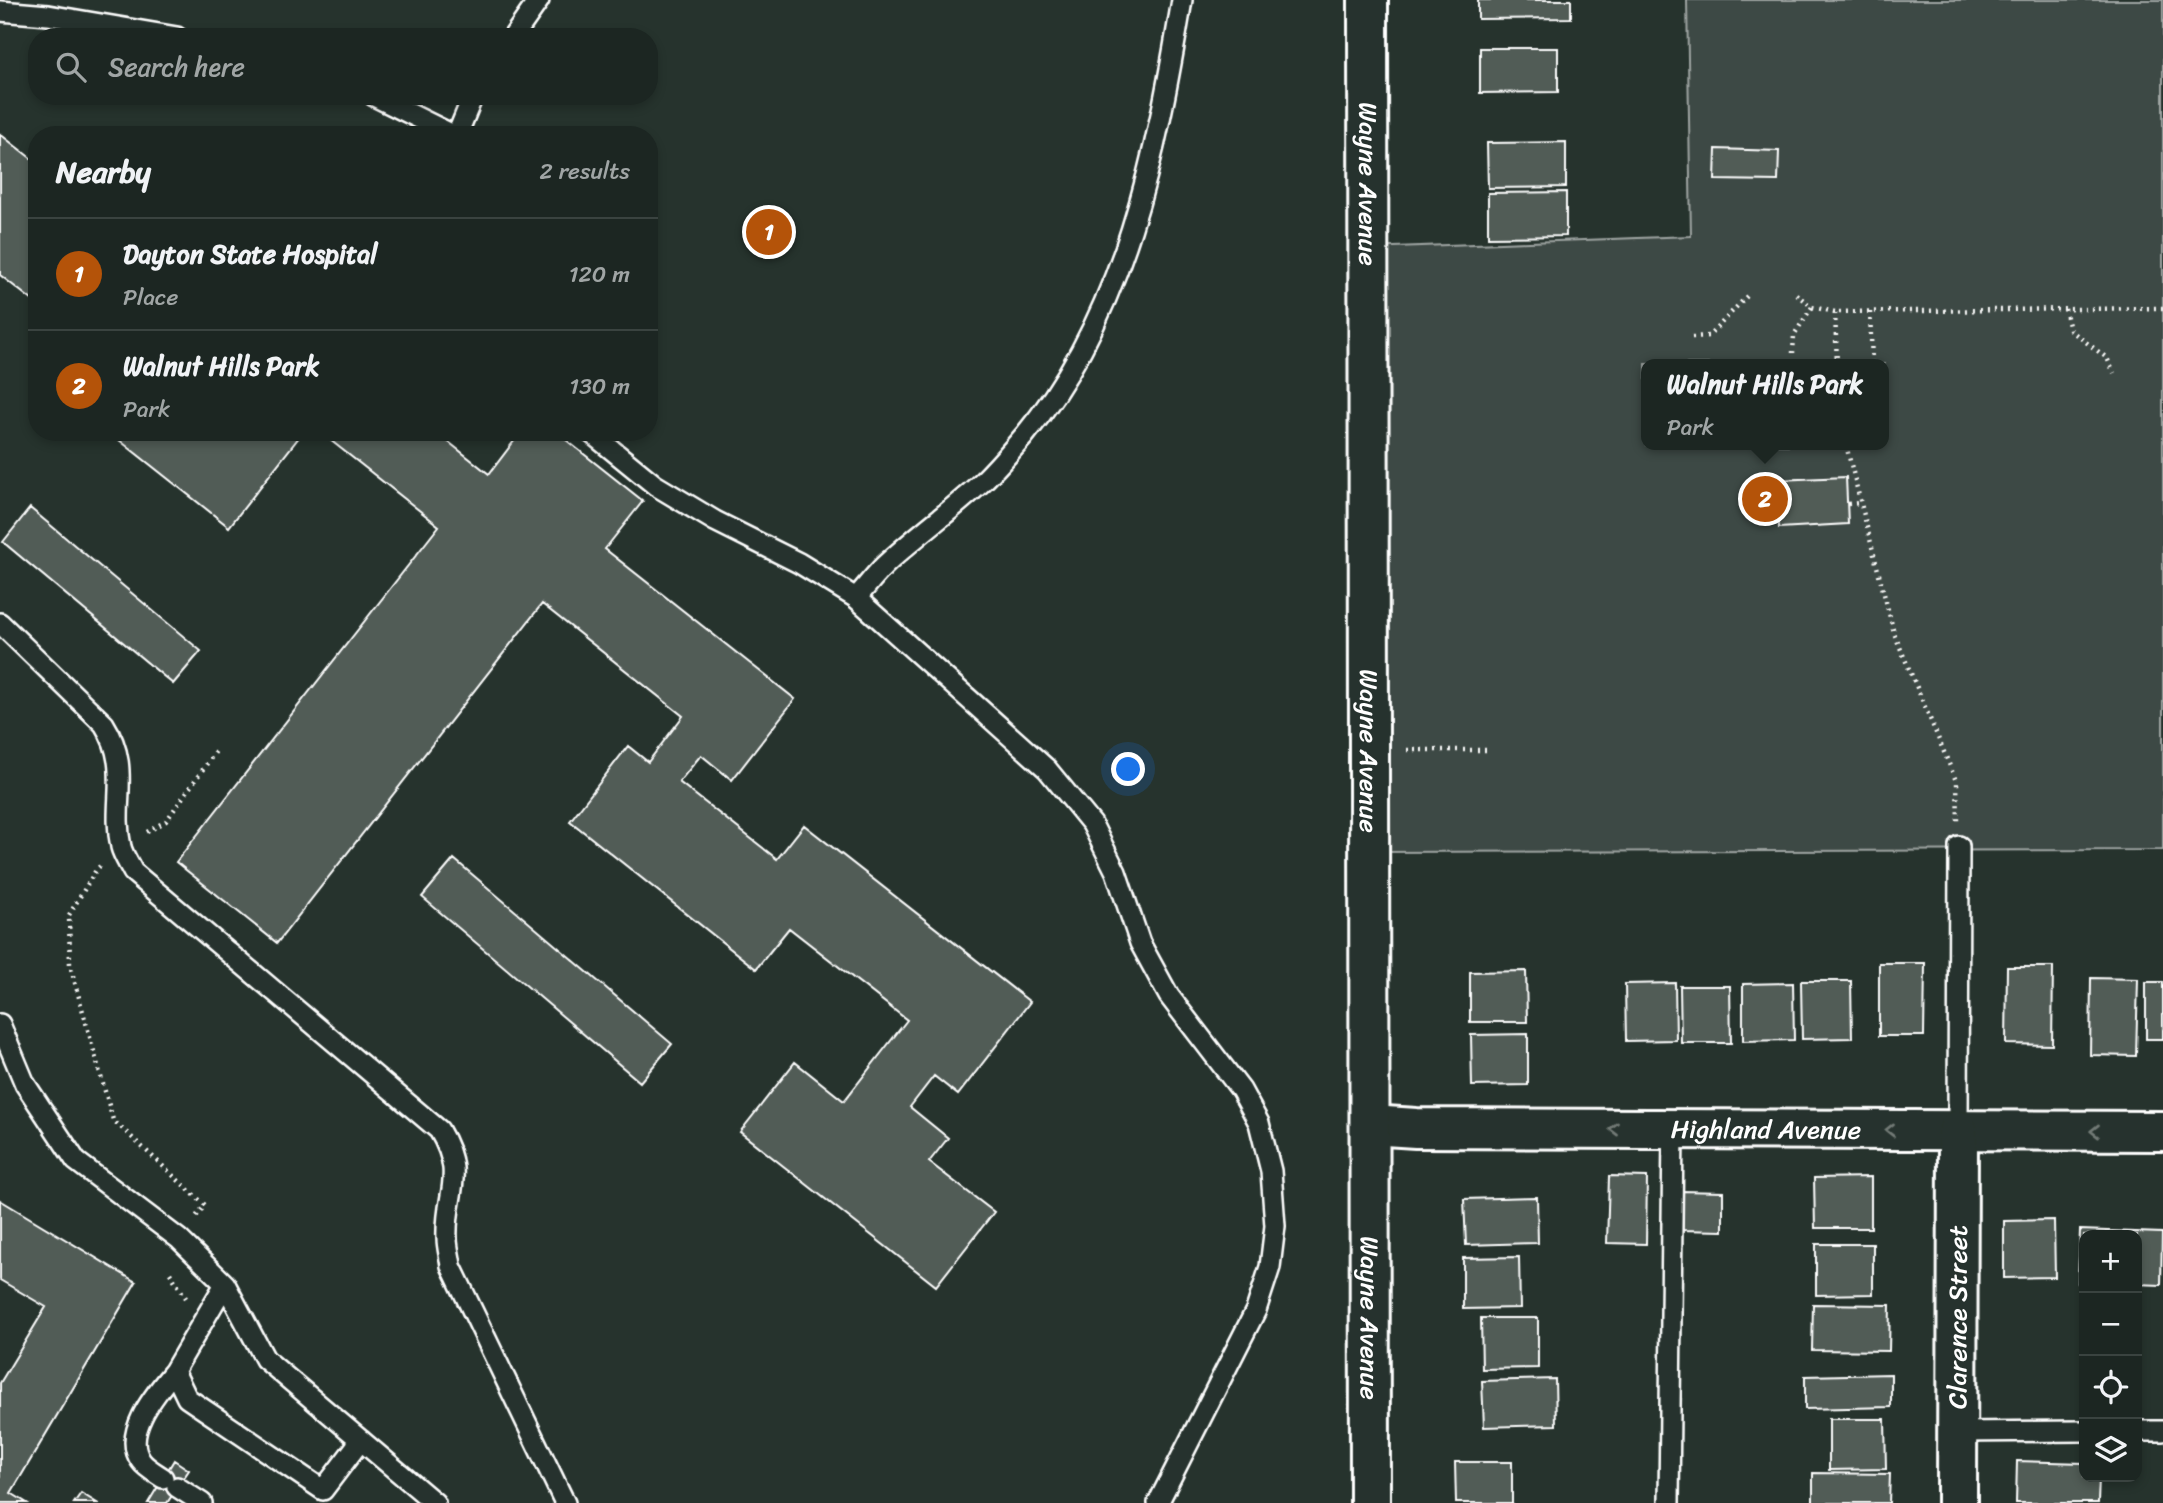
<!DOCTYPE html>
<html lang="en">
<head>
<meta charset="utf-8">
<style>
	:root { --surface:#1c2622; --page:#29322f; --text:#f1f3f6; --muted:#a0a5a5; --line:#3a4340; --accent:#b45309 }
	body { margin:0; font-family:Sriracha,sans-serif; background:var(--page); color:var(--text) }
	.controls { position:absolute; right:21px; bottom:21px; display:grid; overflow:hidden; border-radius:14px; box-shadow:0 4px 10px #0003 }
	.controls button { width:63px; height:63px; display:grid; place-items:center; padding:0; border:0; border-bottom:2px solid var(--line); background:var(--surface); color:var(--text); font:35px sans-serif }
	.you { position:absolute; left:1129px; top:770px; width:24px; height:24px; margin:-18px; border:5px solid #fff; border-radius:50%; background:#1a73e8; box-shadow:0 0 0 10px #1a73e833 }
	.badge { display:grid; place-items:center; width:46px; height:46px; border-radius:50%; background:var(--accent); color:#fff; font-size:23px; font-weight:700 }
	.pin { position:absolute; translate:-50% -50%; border:4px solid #fff; box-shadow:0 2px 7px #0006 }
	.popup { position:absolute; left:1641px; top:359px; width:248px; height:91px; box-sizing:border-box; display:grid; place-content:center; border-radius:14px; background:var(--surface); filter:drop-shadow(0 2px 5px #0005); font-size:23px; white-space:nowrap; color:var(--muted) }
	.popup b { font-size:26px; color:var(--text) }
	.popup::after { content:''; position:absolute; left:50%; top:100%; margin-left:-14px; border:14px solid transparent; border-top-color:var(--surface) }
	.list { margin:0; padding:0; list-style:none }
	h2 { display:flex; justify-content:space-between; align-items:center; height:91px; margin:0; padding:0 28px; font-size:30px }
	h2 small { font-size:23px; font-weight:400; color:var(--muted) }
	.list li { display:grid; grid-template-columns:46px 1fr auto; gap:21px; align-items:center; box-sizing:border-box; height:112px; padding:0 28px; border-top:2px solid var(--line) }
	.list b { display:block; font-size:26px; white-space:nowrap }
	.list p { margin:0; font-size:23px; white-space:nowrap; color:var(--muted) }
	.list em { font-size:23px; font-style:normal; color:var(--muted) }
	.icon { flex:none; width:38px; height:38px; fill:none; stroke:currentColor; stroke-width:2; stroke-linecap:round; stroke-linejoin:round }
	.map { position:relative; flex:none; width:2163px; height:1503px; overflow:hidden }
	.search { position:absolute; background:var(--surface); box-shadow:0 4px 10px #0003; left:28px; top:28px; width:630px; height:77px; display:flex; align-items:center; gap:18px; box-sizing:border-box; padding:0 24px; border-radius:28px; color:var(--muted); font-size:26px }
	.panel { position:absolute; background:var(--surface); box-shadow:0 4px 10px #0003; left:28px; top:126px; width:630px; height:315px; border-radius:28px }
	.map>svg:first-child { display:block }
	.green { fill:#3e4944; stroke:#9ea4a2; stroke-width:2; fill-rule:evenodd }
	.building { fill:#515c57; stroke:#fff; stroke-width:2 }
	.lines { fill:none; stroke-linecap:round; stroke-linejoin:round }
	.lane-casing { stroke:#fff; stroke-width:24 }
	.street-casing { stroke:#fff; stroke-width:44 }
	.secondary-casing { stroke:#fff; stroke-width:44 }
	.path { stroke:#fff; stroke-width:4.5; stroke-dasharray:2 5; stroke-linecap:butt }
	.lane { stroke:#26332d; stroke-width:19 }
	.street { stroke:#26332d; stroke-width:38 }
	.secondary { stroke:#26332d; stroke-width:38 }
	.oneway { stroke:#727a76 }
	.labels { text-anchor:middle; stroke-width:5; stroke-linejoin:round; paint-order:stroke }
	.street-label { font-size:26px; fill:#fff; stroke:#26332d }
</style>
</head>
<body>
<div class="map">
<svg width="2163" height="1503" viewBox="0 0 2163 1503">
	<rect width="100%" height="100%" fill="#26332d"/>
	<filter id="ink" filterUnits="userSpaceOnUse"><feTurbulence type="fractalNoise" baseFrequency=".0143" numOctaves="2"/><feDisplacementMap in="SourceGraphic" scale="14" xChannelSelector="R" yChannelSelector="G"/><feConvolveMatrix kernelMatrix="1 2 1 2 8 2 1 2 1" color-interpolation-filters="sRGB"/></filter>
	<g filter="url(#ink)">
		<path class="green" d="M 1687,0 L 2163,0 L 2163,850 L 1368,852 L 1368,248 L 1691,236 ZM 1646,364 L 1884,364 L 1884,445 L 1646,445 Z"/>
		<path class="building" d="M 1478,0 L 1571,0 L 1571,18 L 1478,19 Z
			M 1480,48 L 1558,48 L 1558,92 L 1480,93 Z
			M 0,134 L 37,163 L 37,304 L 0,275 Z
			M 1566,142 L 1566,187 L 1488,188 L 1487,143 Z
			M 1716,149 L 1779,151 L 1778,181 L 1715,180 Z
			M 1566,192 L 1566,236 L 1488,237 L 1488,193 Z
			M 109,432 L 303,432 L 229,527 Z
			M 320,432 L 436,432 L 489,474 L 521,432 L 556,432 L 643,501 L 605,549 L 795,699 L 732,780 L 701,755 L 679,782 L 777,859 L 804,825 L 1030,1002 L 958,1095 L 934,1076 L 910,1107 L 948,1138 L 929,1162 L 994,1212 L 936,1286 L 740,1132 L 795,1062 L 844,1101 L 907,1020 L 789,928 L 756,969 L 570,821 L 628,746 L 648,762 L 683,716 L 542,604 L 277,943 L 176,862 L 439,526 Z
			M 1846,477 L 1848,524 L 1779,528 L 1777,480 Z
			M 30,508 L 201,651 L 173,684 L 3,542 Z
			M 454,859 L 672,1044 L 640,1082 L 422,897 Z
			M 1879,963 L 1925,963 L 1924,1036 L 1879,1036 Z
			M 2007,967 L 2053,967 L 2052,1045 L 2006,1044 Z
			M 1526,971 L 1527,1022 L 1470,1022 L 1470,972 Z
			M 2091,978 L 2138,979 L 2136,1056 L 2090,1055 Z
			M 1801,981 L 1851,981 L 1852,1038 L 1802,1039 Z
			M 2146,982 L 2163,982 L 2163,1039 L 2146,1039 Z
			M 1675,983 L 1676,1040 L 1626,1041 L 1625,984 Z
			M 1793,983 L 1794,1040 L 1743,1041 L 1743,984 Z
			M 1680,986 L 1730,986 L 1731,1043 L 1681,1043 Z
			M 1528,1034 L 1528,1085 L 1472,1086 L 1471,1035 Z
			M 1609,1176 L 1647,1177 L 1646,1244 L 1607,1243 Z
			M 1871,1177 L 1871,1228 L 1815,1228 L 1814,1178 Z
			M 1680,1191 L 1723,1192 L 1723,1231 L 1680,1230 Z
			M 1537,1197 L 1538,1243 L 1466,1245 L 1464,1199 Z
			M 0,1200 L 136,1282 L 11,1493 L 27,1503 L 0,1503 L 0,1383 L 46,1307 L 0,1280 Z
			M 2054,1220 L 2055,1277 L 2004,1278 L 2004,1221 Z
			M 2080,1230 L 2162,1233 L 2161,1285 L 2137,1284 L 2137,1235 L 2084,1235 L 2084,1283 L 2078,1283 Z
			M 1816,1244 L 1873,1244 L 1873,1294 L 1816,1295 Z
			M 1519,1257 L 1520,1308 L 1463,1309 L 1463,1258 Z
			M 1813,1304 L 1890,1305 L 1889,1351 L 1812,1350 Z
			M 1481,1318 L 1538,1318 L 1538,1368 L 1482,1369 Z
			M 1891,1374 L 1891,1407 L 1805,1409 L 1805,1376 Z
			M 1555,1379 L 1556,1425 L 1484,1427 L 1482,1381 Z
			M 1829,1419 L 1885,1419 L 1886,1469 L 1829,1470 Z
			M 174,1460 L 189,1470 L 167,1503 L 148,1503 Z
			M 2017,1461 L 2084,1463 L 2084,1477 L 2099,1477 L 2098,1503 L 2016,1503 Z
			M 1455,1462 L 1512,1462 L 1512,1503 L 1456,1503 Z
			M 1813,1473 L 1890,1474 L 1889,1503 L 1813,1503 Z
			M 81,1493 L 97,1503 L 74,1503 Z"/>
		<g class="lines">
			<defs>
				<path id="lane" d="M 0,11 L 48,15 L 177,37
					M 513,37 L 539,0
					M 374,96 L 453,135
					M 457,135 L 473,96
					M 590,432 L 655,485 L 715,521 L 799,563 L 856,598 L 1047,769 L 1092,824 L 1116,872 L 1140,943 L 1169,996 L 1241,1090 L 1259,1123 L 1271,1171 L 1275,1226 L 1270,1267 L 1256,1310 L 1158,1503
					M 856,598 C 865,588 874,576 884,566 C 914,537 950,512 981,483 C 996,469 1010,452 1024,436 C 1125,315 1157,151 1182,0
					M 0,623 L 104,724 C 132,768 111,802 121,847 C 123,855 129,864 133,872 L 439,1130 C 467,1177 445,1192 447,1238 C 447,1247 450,1257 451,1266 L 565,1503
					M 0,1024 L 25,1084 L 76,1161 L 179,1239 L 225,1284 L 265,1359 L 435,1503
					M 1958,1130 L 1959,846
					M 225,1284 L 174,1371 L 187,1398 L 323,1490 L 361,1440
					M 2137,1431 L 2163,1431
					M 1957,1432 L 2084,1431
					M 163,1478 C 156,1473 146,1468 141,1461 C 121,1433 157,1392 174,1371
					M 177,1487 L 202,1503
					M 1669,1503 L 1673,1129"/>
				<g id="street">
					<path id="s1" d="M 1370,1125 L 1416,1128 L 2163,1131"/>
					<path id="s2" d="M 1957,1503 L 1958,1130"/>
				</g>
				<g id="secondary">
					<path id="s3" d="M 1368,0 L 1370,1503"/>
				</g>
			</defs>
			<use href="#lane" class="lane-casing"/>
			<use href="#street" class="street-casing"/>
			<use href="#secondary" class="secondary-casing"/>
			<path class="path" d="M 1796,294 L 1812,307 L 1835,312
				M 2065,309 L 2070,330 L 2107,358 L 2114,373
				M 1870,312 L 1872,362
				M 1692,337 L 1709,336 L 1748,295
				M 1793,353 L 1794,335 L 1812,307
				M 1837,364 L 1835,312 L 2163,308
				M 1846,445 L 1894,633 L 1957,783 L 1958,821
				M 1848,504 L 1860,503
				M 1407,750 L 1491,750
				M 147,832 L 166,821 L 216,751
				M 100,866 L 96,870 L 69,915 L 70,965 L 113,1120 L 205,1205 L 195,1218
				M 170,1273 L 186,1298"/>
			<use href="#lane" class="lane"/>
			<use href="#street" class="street"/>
			<use href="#secondary" class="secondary"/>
		</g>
		<defs><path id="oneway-chevron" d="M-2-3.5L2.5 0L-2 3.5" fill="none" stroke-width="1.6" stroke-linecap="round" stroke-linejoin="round" transform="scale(1.75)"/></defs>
		<g class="oneway">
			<use href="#oneway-chevron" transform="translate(1614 1129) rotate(-180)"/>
			<use href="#oneway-chevron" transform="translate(1890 1130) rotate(-180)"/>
			<use href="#oneway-chevron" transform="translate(2095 1131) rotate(-180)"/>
		</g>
	</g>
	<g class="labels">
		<g class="street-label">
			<text dy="9" stroke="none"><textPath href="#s3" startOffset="184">Wayne Avenue</textPath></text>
			<text dy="9" stroke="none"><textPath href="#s3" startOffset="751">Wayne Avenue</textPath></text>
			<text dy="9" stroke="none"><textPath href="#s1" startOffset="396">Highland Avenue</textPath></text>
			<text dy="9" stroke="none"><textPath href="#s2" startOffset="186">Clarence Street</textPath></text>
			<text dy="9" stroke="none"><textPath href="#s3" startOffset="1318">Wayne Avenue</textPath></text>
		</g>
	</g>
</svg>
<div class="controls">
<button>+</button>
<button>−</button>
<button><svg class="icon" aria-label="locate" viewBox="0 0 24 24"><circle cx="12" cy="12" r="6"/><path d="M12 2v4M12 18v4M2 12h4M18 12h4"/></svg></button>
<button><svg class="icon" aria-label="layers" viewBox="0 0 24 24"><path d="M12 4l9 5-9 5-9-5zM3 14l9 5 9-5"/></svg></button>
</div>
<div class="you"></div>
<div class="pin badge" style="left:769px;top:232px">1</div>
<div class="pin badge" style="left:1765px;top:499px">2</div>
<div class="popup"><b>Walnut Hills Park</b>Park</div>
<div class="search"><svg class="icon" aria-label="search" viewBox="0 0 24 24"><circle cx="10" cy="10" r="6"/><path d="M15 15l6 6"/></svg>Search here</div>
<section class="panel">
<h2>Nearby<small>2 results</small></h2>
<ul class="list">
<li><span class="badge">1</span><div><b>Dayton State Hospital</b><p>Place</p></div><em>120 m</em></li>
<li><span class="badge">2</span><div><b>Walnut Hills Park</b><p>Park</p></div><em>130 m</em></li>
</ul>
</section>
</div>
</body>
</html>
